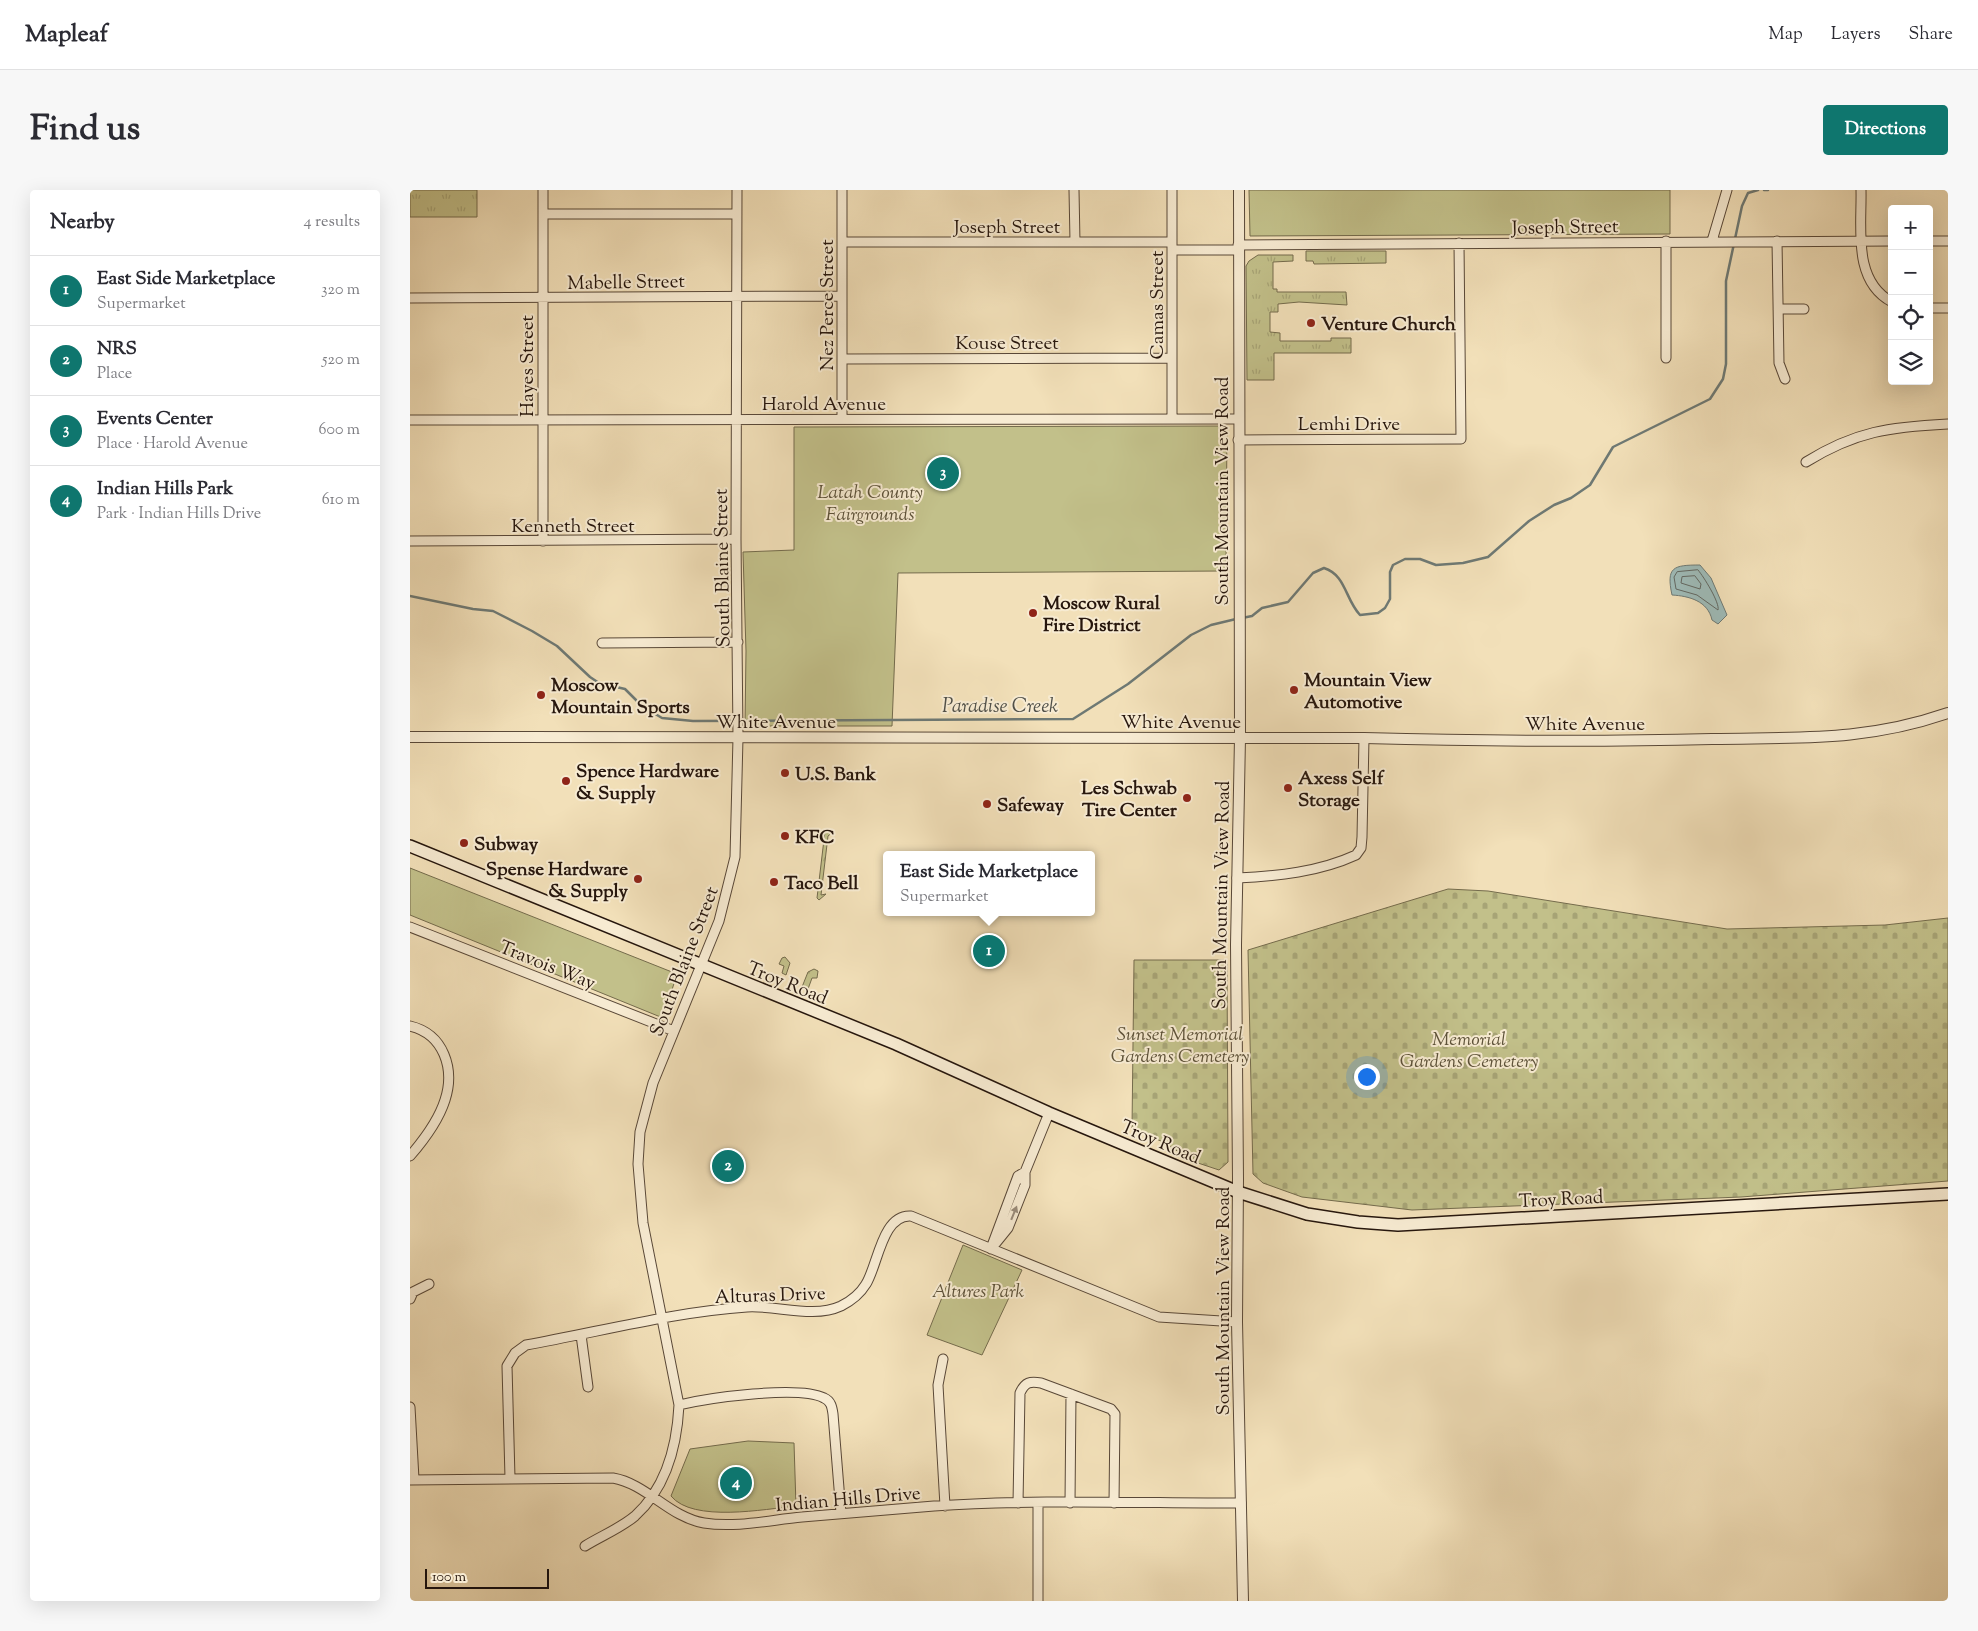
<!DOCTYPE html>
<html lang="en">
<head>
<meta charset="utf-8">
<style>
	:root { --surface:#fff; --page:#f7f7f7; --text:#2b2b33; --muted:#7c7c81; --line:#e1e1e2; --accent:#0f766e }
	body { margin:0; font-family:"Sorts Mill Goudy",serif; background:var(--page); color:var(--text) }
	.controls { position:absolute; right:15px; top:15px; display:grid; overflow:hidden; border-radius:5px; box-shadow:0 5px 20px #0002 }
	.controls button { width:45px; height:45px; display:grid; place-items:center; padding:0; border:0; border-bottom:1px solid var(--line); background:var(--surface); color:var(--text); font:25px sans-serif }
	.scale { position:absolute; left:15px; bottom:12px; width:124px; box-sizing:border-box; padding-left:5px; border:2px solid #26160d; border-top:0; font-size:14px; line-height:18px; white-space:nowrap; color:#26160d; -webkit-text-stroke:4px #f7ebd2; paint-order:stroke }
	.you { position:absolute; left:956px; top:886px; width:18px; height:18px; margin:-12px; border:4px solid #fff; border-radius:50%; background:#1a73e8; box-shadow:0 0 0 8px #1a73e833 }
	.badge { display:grid; place-items:center; width:32px; height:32px; border-radius:50%; background:var(--accent); color:#fff; font-size:16px; font-weight:700 }
	.pin { position:absolute; translate:-50% -50%; border:2px solid #fff; box-shadow:0 1px 5px #0006 }
	.popup { position:absolute; left:473px; top:661px; width:212px; height:65px; box-sizing:border-box; display:grid; place-content:center; border-radius:5px; background:var(--surface); filter:drop-shadow(0 1px 4px #0005); font-size:16px; white-space:nowrap; color:var(--muted) }
	.popup b { font-size:19px; color:var(--text) }
	.popup::after { content:''; position:absolute; left:50%; top:100%; margin-left:-10px; border:10px solid transparent; border-top-color:var(--surface) }
	.list { margin:0; padding:0; list-style:none }
	h2 { display:flex; justify-content:space-between; align-items:center; height:65px; margin:0; padding:0 20px; font-size:21px }
	h2 small { font-size:16px; font-weight:400; color:var(--muted) }
	.list li { display:grid; grid-template-columns:32px 1fr auto; gap:15px; align-items:center; box-sizing:border-box; height:70px; padding:0 20px; border-top:1px solid var(--line) }
	.list b { display:block; font-size:19px; white-space:nowrap }
	.list p { margin:0; font-size:16px; white-space:nowrap; color:var(--muted) }
	.list em { font-size:16px; font-style:normal; color:var(--muted) }
	.icon { flex:none; width:28px; height:28px; fill:none; stroke:currentColor; stroke-width:2; stroke-linecap:round; stroke-linejoin:round }
	.map { position:relative; flex:none; width:1538px; height:1411px; overflow:hidden; border-radius:5px }
	header { display:flex; align-items:center; gap:30px; box-sizing:border-box; height:70px; padding:0 25px; background:var(--surface); border-bottom:1px solid var(--line) }
	header strong { font-size:24px }
	nav { display:flex; gap:28px; margin-inline-start:auto; font-size:18px }
	.intro { display:flex; align-items:center; justify-content:space-between; box-sizing:border-box; height:120px; padding:0 30px }
	h1 { margin:0; font-size:35px }
	.button { padding:12px 22px; border-radius:5px; background:var(--accent); color:#fff; font-size:18px; font-weight:700 }
	main { display:flex; gap:30px; padding:0 30px }
	aside { flex:1; background:var(--surface); border-radius:5px; box-shadow:0 5px 20px #0002 }
	.map>svg:first-child { display:block }
	.grass { fill:url(#grass-tufts); stroke:#746b4c }
	.cemetery { fill:url(#cemetery-stones); stroke:#746b4c }
	.park { fill:#c2c08a; stroke:#746b4c }
	.water { fill:#9ebbb8; stroke:#6e7974 }
	.lines { fill:none; stroke-linecap:round; stroke-linejoin:round }
	.shore { stroke:#626862; stroke-width:1 }
	.stream { stroke:#6e7974; stroke-width:2.5 }
	.minor-casing { stroke:#594838; stroke-width:11 }
	.tertiary-casing { stroke:#594838; stroke-width:12 }
	.secondary-casing { stroke:#26160d; stroke-width:14 }
	.minor { stroke:#f7ebd2; stroke-width:9 }
	.tertiary { stroke:#f7ebd2; stroke-width:10 }
	.secondary { stroke:#f7ebd2; stroke-width:11 }
	.oneway { fill:#998b79 }
	.poi-dot { fill:#8f2418; stroke:#f7ebd2; stroke-width:2 }
	.labels { text-anchor:middle; stroke-width:4; stroke-linejoin:round; paint-order:stroke }
	.street-label { font-size:19px; fill:#26160d; stroke:#f7ebd2 }
	.poi-label { font-size:19px; font-weight:bold; fill:#26160d; stroke:#f7ebd2; text-anchor:start }
	.park-label { font-size:19px; font-style:italic; fill:#5d5239; stroke:#f7ebd2 }
	.water-label { font-size:20px; font-style:italic; fill:#505049; stroke:#f7ebd2 }
</style>
</head>
<body>
<header>
<strong>Mapleaf</strong>
<nav><a>Map</a><a>Layers</a><a>Share</a></nav>
</header>
<div class="intro"><h1>Find us</h1><a class="button">Directions</a></div>
<main>
<aside>
<h2>Nearby<small>4 results</small></h2>
<ul class="list">
<li><span class="badge">1</span><div><b>East Side Marketplace</b><p>Supermarket</p></div><em>320 m</em></li>
<li><span class="badge">2</span><div><b>NRS</b><p>Place</p></div><em>520 m</em></li>
<li><span class="badge">3</span><div><b>Events Center</b><p>Place · Harold Avenue</p></div><em>600 m</em></li>
<li><span class="badge">4</span><div><b>Indian Hills Park</b><p>Park · Indian Hills Drive</p></div><em>610 m</em></li>
</ul>
</aside>
<div class="map">
<svg width="1538" height="1411" viewBox="0 0 1538 1411">
	<defs>
		<pattern id="grass-tufts" width="24" height="20" patternUnits="userSpaceOnUse" patternTransform="scale(1.25)"><rect width="24" height="20" fill="#c2c08a"/><path d="M3 7l-1-3M5 7V3M7 7l1-3M15 17l-1-3M17 17v-4M19 17l1-3" fill="none" stroke="#a7a476"/></pattern>
		<pattern id="cemetery-stones" width="16" height="16" patternUnits="userSpaceOnUse" patternTransform="scale(1.25)"><rect width="16" height="16" fill="#c2c08a"/><path d="M2 7V4a2 2 0 0 1 4 0v3zM10 15v-3a2 2 0 0 1 4 0v3z" fill="#a7a476"/></pattern>
	</defs>
	<rect width="100%" height="100%" fill="#f2e0b9"/>
	<filter id="stains"><feTurbulence type="fractalNoise" baseFrequency=".004" numOctaves="4"/><feColorMatrix values="0 0 0 0 .2 0 0 0 0 .09 0 0 0 0 .02 0 0 0 .5 -.17"/></filter>
	<radialGradient id="worn" r=".72"><stop offset=".6" stop-color="#630" stop-opacity="0"/><stop offset="1" stop-color="#630" stop-opacity=".3"/></radialGradient>
	<path class="grass" d="M 0,0 L 67,0 L 67,27 L 0,27 Z
		M 896,61 L 976,61 L 976,73 L 904,74 L 903,71 L 896,71 Z
		M 848,65 L 883,65 L 883,71 L 863,72 L 863,99 L 867,99 L 867,102 L 936,102 L 937,115 L 889,112 L 868,114 L 868,122 L 860,122 L 860,142 L 870,143 L 870,151 L 921,151 L 921,148 L 941,148 L 941,163 L 864,163 L 864,190 L 837,190 L 836,76 L 839,71 Z
		M 417,639 L 423,642 L 418,646 L 411,705 L 416,704 L 409,710 L 407,708 L 415,641 Z
		M 375,767 L 380,773 L 376,785 L 372,783 L 374,776 L 369,774 L 372,768 Z
		M 404,779 L 408,781 L 407,788 L 402,788 L 398,799 L 392,797 L 398,782 Z"/>
	<path class="cemetery" d="M 1038,699 L 1078,701 L 1317,739 L 1475,735 L 1538,728 L 1538,991 L 1331,1007 L 1002,1020 L 892,1007 L 853,993 L 843,984 L 838,760 Z
		M 724,770 L 817,770 L 818,972 L 809,980 L 785,972 L 753,952 L 722,938 Z"/>
	<path class="park" d="M 839,0 L 1260,0 L 1260,44 L 840,46 Z
		M 817,236 L 816,375 L 814,381 L 488,383 L 482,536 L 335,536 L 336,461 L 333,362 L 384,360 L 384,237 Z
		M 0,678 L 267,784 L 253,828 L 0,725 Z
		M 553,1055 L 612,1080 L 572,1165 L 517,1145 Z
		M 338,1251 L 384,1253 L 386,1316 C 355,1319 283,1333 261,1306 L 280,1259 Z"/>
	<path class="water" d="M 1290,375 L 1301,388 L 1317,425 L 1308,434 L 1302,430 C 1298,411 1279,406 1262,405 C 1256,377 1263,375 1290,375 Z"/>
	<g class="lines">
		<path class="shore" d="M 1288,380 C 1294,387 1310,413 1308,420 L 1287,405 L 1266,399 L 1264,387 L 1267,382 Z
			M 1285,386 L 1291,394 L 1290,399 L 1271,393 L 1272,387 Z"/>
		<path class="stream" d="M 1354,0 L 1358,0
			M 0,406 L 63,419 L 83,421 L 122,441 L 147,456 L 180,487 L 189,493 L 215,499 L 232,516 L 252,528 L 283,531 L 663,529 L 718,494 L 781,445 L 801,435 L 826,429
			M 832,428 L 842,426 L 852,418 L 878,412 L 903,383 L 914,378 C 936,385 935,409 950,425 L 968,423 L 975,418 L 980,409 L 980,382 L 983,375 L 995,369 L 1010,369 L 1026,375 L 1053,373 L 1078,367 L 1119,331 L 1144,315 L 1161,308 L 1180,295 L 1203,257 L 1300,209 L 1313,189 L 1316,174 L 1316,91 L 1332,16 L 1338,3 L 1348,0"/>
		<defs>
			<path id="minor" d="M 664,0 L 665,52
				M 762,0 L 762,229
				M 1451,0 C 1452,37 1442,91 1482,112
				M 134,24 L 327,24
				M 1256,51 L 1256,168
				M 1302,51 L 1317,0
				M 1367,51 L 1369,173 L 1375,189
				M 1519,51 L 1538,51
				M 432,52 L 762,52
				M 828,55 L 1482,51
				M 762,60 L 828,60
				M 0,108 L 431,106
				M 1519,118 L 1538,118
				M 1368,119 L 1394,119
				M 432,169 L 762,168
				M 432,229 L 432,0
				M 0,230 L 828,229
				M 828,250 L 1051,249 L 1049,53
				M 1396,272 C 1446,241 1480,237 1538,234
				M 0,351 L 326,349
				M 133,351 L 133,0
				M 192,453 L 328,452
				M 827,688 C 868,686 909,682 946,665 L 951,658 L 952,647 L 954,548
				M 0,737 L 264,841
				M 0,836 C 34,844 45,879 35,910 C 29,929 13,951 0,966
				M 583,1053 L 608,986 L 615,982
				M 581,1059 L 598,1038 L 615,995 L 615,982 L 639,923
				M 0,1109 L 3,1102 L 19,1094
				M 171,1145 L 178,1197
				M 533,1169 L 528,1195 L 535,1316
				M 269,1215 C 298,1208 389,1195 414,1208 C 421,1211 422,1217 423,1224 L 431,1323
				M 0,1217 L 4,1289
				M 100,1288 L 97,1176 L 105,1163 L 116,1155 C 189,1142 263,1122 337,1117 C 367,1115 403,1129 431,1116 C 441,1111 450,1104 456,1094 C 468,1075 472,1024 501,1026 L 749,1127 L 827,1132
				M 0,1290 L 203,1288 C 237,1294 259,1327 294,1333 C 326,1338 360,1330 392,1327 C 436,1323 480,1320 524,1316 C 626,1309 729,1313 831,1313
				M 608,1313 L 610,1203 C 615,1192 620,1191 631,1193 L 701,1219 L 705,1224 L 704,1313
				M 660,1313 L 661,1204
				M 175,1356 C 191,1346 211,1338 225,1326 C 257,1297 267,1256 269,1215 L 233,1033 L 228,974 L 230,942 L 243,893 L 309,731 L 325,667 L 328,548 L 326,349 L 327,0
				M 628,1411 L 628,1313"/>
			<path id="tertiary" d="M 829,0 L 830,548 L 826,755 L 828,989 L 827,1132 L 833,1411
				M 0,547 L 954,548 C 1070,551 1186,552 1302,549 C 1389,547 1454,552 1538,523"/>
			<path id="secondary" d="M 0,656 L 486,854 L 639,923 L 828,1002 L 897,1024 L 948,1032 L 988,1035 L 1538,1004"/>
		</defs>
		<use href="#minor" class="minor-casing"/>
		<use href="#tertiary" class="tertiary-casing"/>
		<use href="#secondary" class="secondary-casing"/>
		<use href="#minor" class="minor"/>
		<use href="#tertiary" class="tertiary"/>
		<use href="#secondary" class="secondary"/>
	</g>
	<defs><path id="oneway-solid" d="M-6-.8H1V-3.2L6.5 0L1 3.2V.8H-6Z" transform="scale(1.25)"/></defs>
	<use class="oneway" href="#oneway-solid" transform="translate(604 1023) rotate(-68)"/>
	<g class="poi-dot">
		<circle cx="901" cy="133" r="5"/>
		<circle cx="623" cy="423" r="5"/>
		<circle cx="884" cy="500" r="5"/>
		<circle cx="131" cy="505" r="5"/>
		<circle cx="375" cy="583" r="5"/>
		<circle cx="156" cy="591" r="5"/>
		<circle cx="878" cy="598" r="5"/>
		<circle cx="777" cy="608" r="5"/>
		<circle cx="577" cy="614" r="5"/>
		<circle cx="375" cy="646" r="5"/>
		<circle cx="54" cy="653" r="5"/>
		<circle cx="228" cy="689" r="5"/>
		<circle cx="364" cy="692" r="5"/>
	</g>
	<g class="labels">
		<g class="street-label">
			<text x="597" y="43">Joseph Street</text>
			<text transform="translate(1155 36) rotate(-1)" y="7">Joseph Street</text>
			<text transform="translate(216 91) rotate(-1)" y="7">Mabelle Street</text>
			<text transform="translate(416 115) rotate(-90)" y="7">Nez Perce Street</text>
			<text transform="translate(746 115) rotate(-90)" y="7">Camas Street</text>
			<text x="597" y="159">Kouse Street</text>
			<text transform="translate(116 176) rotate(-90)" y="7">Hayes Street</text>
			<text x="414" y="220">Harold Avenue</text>
			<text x="939" y="240">Lemhi Drive</text>
			<text transform="translate(811 301) rotate(-90)" y="7">South Mountain View Road</text>
			<text x="163" y="342">Kenneth Street</text>
			<text transform="translate(311 378) rotate(-91)" y="7">South Blaine Street</text>
			<text x="366" y="538">White Avenue</text>
			<text x="771" y="538">White Avenue</text>
			<text x="1175" y="540">White Avenue</text>
			<text transform="translate(810 705) rotate(-89)" y="7">South Mountain View Road</text>
			<text transform="translate(273 771) rotate(-69)" y="7">South Blaine Street</text>
			<text transform="translate(138 774) rotate(22)" y="7">Travois Way</text>
			<text transform="translate(378 792) rotate(22)" y="7">Troy Road</text>
			<text transform="translate(751 951) rotate(23)" y="7">Troy Road</text>
			<text transform="translate(1151 1008) rotate(-3)" y="7">Troy Road</text>
			<text transform="translate(360 1104) rotate(-2)" y="7">Alturas Drive</text>
			<text transform="translate(812 1111) rotate(-90)" y="7">South Mountain View Road</text>
			<text transform="translate(438 1308) rotate(-5)" y="7">Indian Hills Drive</text>
		</g>
		<g class="poi-label">
			<text x="911" y="140">Venture Church</text>
			<text x="633" y="419">Moscow Rural<tspan x="633" dy="22">Fire District</tspan></text>
			<text x="894" y="496">Mountain View<tspan x="894" dy="22">Automotive</tspan></text>
			<text x="141" y="501">Moscow<tspan x="141" dy="22">Mountain Sports</tspan></text>
			<text x="166" y="587">Spence Hardware<tspan x="166" dy="22">&amp; Supply</tspan></text>
			<text x="385" y="590">U.S. Bank</text>
			<text x="888" y="594">Axess Self<tspan x="888" dy="22">Storage</tspan></text>
			<text x="767" y="604" text-anchor="end">Les Schwab<tspan x="767" dy="22">Tire Center</tspan></text>
			<text x="587" y="621">Safeway</text>
			<text x="385" y="653">KFC</text>
			<text x="64" y="660">Subway</text>
			<text x="218" y="685" text-anchor="end">Spense Hardware<tspan x="218" dy="22">&amp; Supply</tspan></text>
			<text x="374" y="699">Taco Bell</text>
		</g>
		<g class="park-label">
			<text x="460" y="308">Latah County<tspan x="460" dy="22">Fairgrounds</tspan></text>
			<text x="770" y="850">Sunset Memorial<tspan x="770" dy="22">Gardens Cemetery</tspan></text>
			<text x="1059" y="855">Memorial<tspan x="1059" dy="22">Gardens Cemetery</tspan></text>
			<text x="568" y="1107">Altures Park</text>
		</g>
		<g class="water-label">
			<text x="590" y="522">Paradise Creek</text>
		</g>
	</g>
	<rect width="100%" height="100%" filter="url(#stains)"/>
	<rect width="100%" height="100%" fill="url(#worn)"/>
</svg>
<div class="controls">
<button>+</button>
<button>−</button>
<button><svg class="icon" aria-label="locate" viewBox="0 0 24 24"><circle cx="12" cy="12" r="6"/><path d="M12 2v4M12 18v4M2 12h4M18 12h4"/></svg></button>
<button><svg class="icon" aria-label="layers" viewBox="0 0 24 24"><path d="M12 4l9 5-9 5-9-5zM3 14l9 5 9-5"/></svg></button>
</div>
<div class="scale">100 m</div>
<div class="you"></div>
<div class="pin badge" style="left:579px;top:761px">1</div>
<div class="popup"><b>East Side Marketplace</b>Supermarket</div>
<div class="pin badge" style="left:318px;top:976px">2</div>
<div class="pin badge" style="left:533px;top:283px">3</div>
<div class="pin badge" style="left:326px;top:1293px">4</div>
</div>
</main>
</body>
</html>
